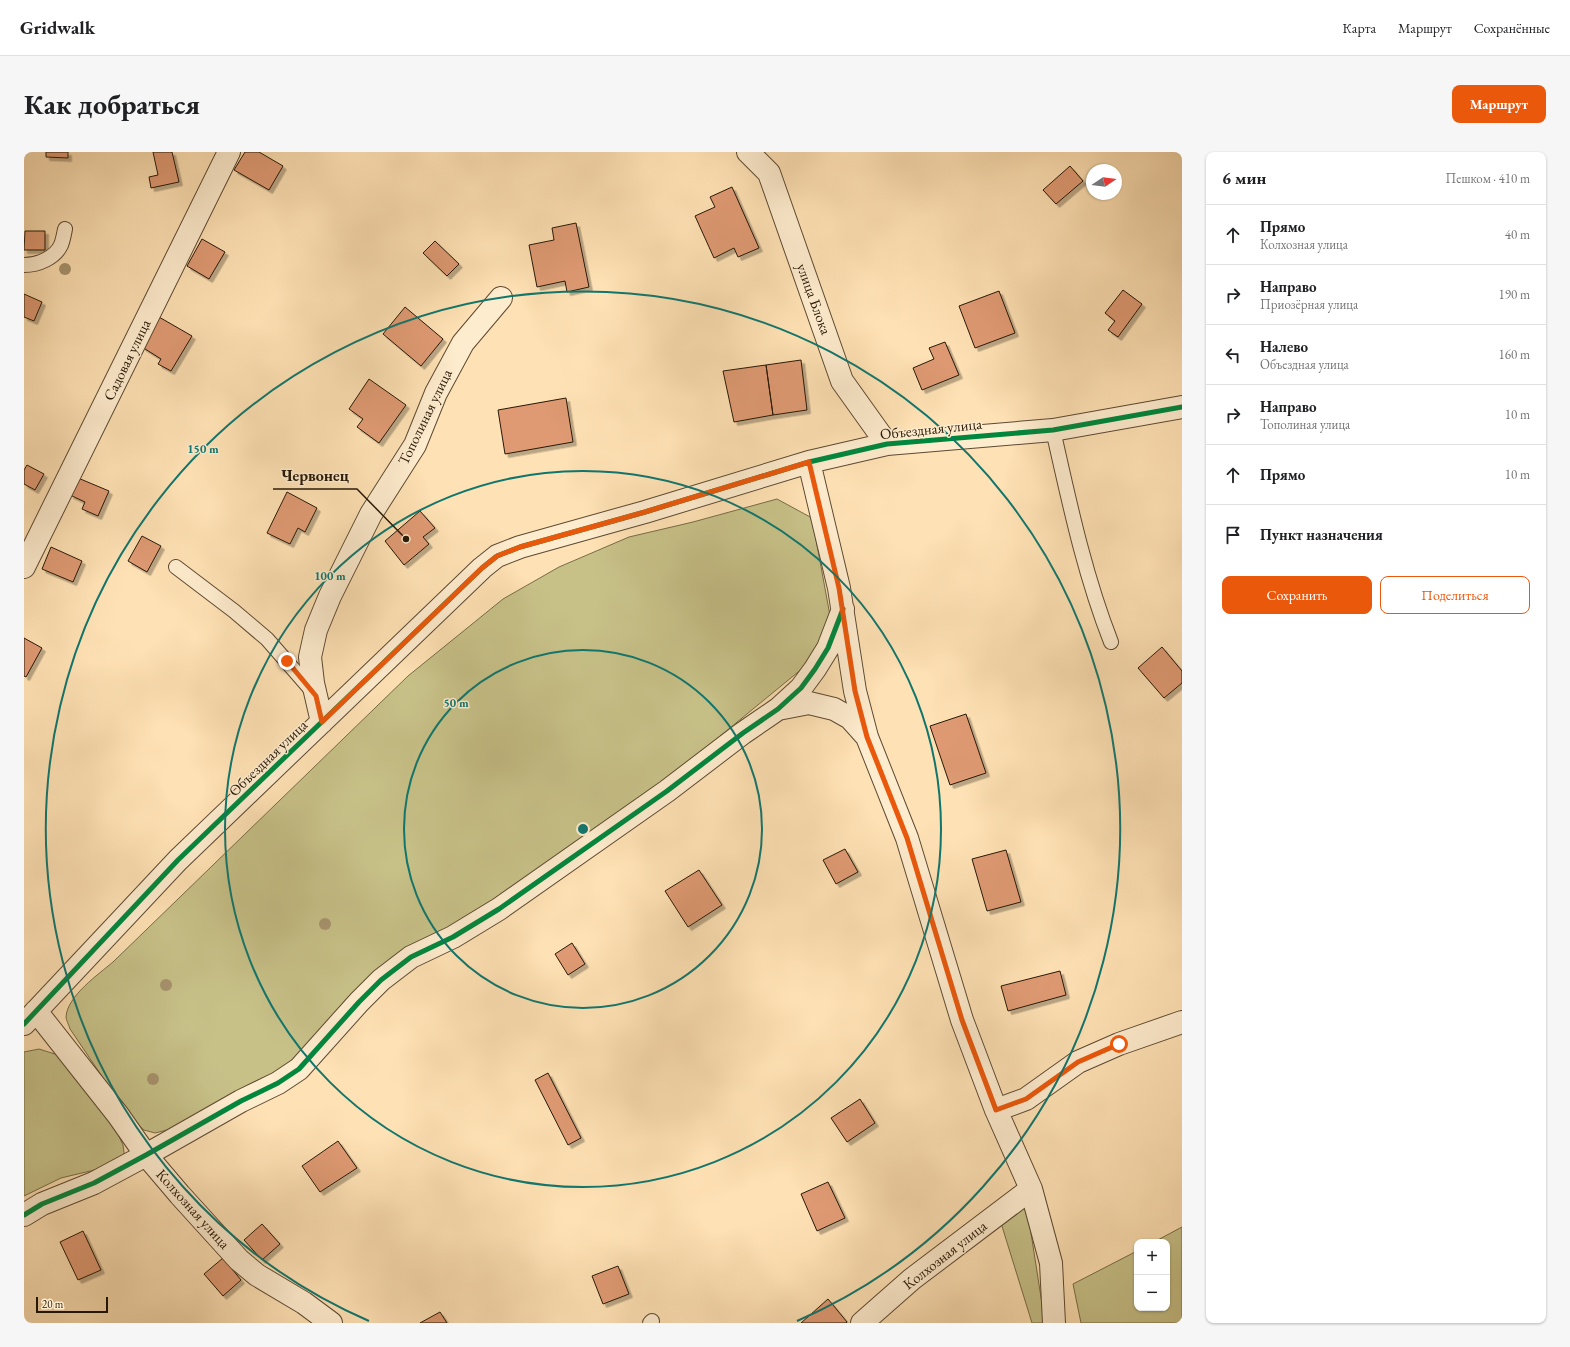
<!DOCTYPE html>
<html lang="ru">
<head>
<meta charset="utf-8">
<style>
	:root { --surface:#fff; --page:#f6f6f6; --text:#202124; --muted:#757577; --line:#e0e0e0; --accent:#ea580c }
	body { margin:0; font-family:"EB Garamond",serif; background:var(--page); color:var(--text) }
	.controls { position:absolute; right:12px; bottom:12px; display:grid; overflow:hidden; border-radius:8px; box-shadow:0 1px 3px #0004 }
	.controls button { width:36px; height:36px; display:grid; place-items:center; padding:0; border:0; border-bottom:1px solid var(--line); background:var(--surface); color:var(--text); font:20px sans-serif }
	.compass { position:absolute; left:1062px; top:12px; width:36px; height:36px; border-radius:50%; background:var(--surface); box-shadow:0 1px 3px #0004; rotate:77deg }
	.scale { position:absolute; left:12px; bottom:10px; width:72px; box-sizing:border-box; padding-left:4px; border:2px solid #271806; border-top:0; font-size:11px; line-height:14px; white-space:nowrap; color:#271806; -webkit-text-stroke:3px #feecce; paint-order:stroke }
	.stop { position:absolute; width:12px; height:12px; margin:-9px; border:3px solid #ea580c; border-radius:50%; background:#fff }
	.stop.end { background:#ea580c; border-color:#fff; box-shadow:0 1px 4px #0008 }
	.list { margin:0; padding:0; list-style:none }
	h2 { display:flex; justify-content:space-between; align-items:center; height:52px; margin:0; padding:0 16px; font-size:17px }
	h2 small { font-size:13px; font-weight:400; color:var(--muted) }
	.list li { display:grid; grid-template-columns:26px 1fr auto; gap:12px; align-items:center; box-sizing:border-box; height:60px; padding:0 16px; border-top:1px solid var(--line) }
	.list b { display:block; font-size:15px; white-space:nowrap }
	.list p { margin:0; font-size:13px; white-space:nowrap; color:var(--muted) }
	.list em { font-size:13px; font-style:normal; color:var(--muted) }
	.actions { display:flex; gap:8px; padding:12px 16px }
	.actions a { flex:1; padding:9px 0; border:1px solid var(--accent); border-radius:8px; text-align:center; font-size:14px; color:var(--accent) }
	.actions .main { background:var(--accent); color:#fff }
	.icon { flex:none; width:22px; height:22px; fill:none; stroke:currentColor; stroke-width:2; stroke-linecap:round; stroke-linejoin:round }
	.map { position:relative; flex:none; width:1158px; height:1171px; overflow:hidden; border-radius:8px }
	header { display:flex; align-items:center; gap:24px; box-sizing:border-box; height:56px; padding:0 20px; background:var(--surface); border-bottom:1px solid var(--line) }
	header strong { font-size:19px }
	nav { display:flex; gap:22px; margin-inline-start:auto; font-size:14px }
	.intro { display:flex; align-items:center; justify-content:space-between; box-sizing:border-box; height:96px; padding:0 24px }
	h1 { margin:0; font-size:28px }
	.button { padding:10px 18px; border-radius:8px; background:var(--accent); color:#fff; font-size:14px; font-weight:700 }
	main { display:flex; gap:24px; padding:0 24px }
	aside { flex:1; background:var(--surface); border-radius:8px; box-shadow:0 1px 3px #0004 }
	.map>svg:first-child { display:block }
	.green { fill:#c7c188; stroke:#776c47 }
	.building { fill:#df9a73; stroke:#271806; filter:url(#shadow) }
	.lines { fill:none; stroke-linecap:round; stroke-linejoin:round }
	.lane-casing { stroke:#5d4a32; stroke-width:16 }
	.street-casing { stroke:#5d4a32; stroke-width:24 }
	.lane { stroke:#feecce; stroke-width:14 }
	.street { stroke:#feecce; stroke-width:22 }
	.cycleway-casing { stroke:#feecce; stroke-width:8 }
	.cycleway { stroke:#00873e; stroke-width:5 }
	.tree { fill:#a7936e }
	.route { stroke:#ea580c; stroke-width:5 }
	.ring { fill:none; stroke:#0f766e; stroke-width:2 }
	.labels { text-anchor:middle; stroke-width:3; stroke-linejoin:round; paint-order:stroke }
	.street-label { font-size:15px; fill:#271806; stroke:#feecce }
	.centre { fill:#0f766e; stroke:#feecce; stroke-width:2 }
	.ring-label { font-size:12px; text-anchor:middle; font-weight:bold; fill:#0f766e; stroke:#feecce; stroke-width:3; stroke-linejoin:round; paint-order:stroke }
	.leader { fill:none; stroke:#271806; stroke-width:1.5 }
	.callout-dot { fill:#271806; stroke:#feecce; stroke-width:1.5 }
	.callout-label { font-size:16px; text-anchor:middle; font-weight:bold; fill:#271806; stroke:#feecce; stroke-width:3; stroke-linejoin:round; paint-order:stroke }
</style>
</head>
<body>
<header>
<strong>Gridwalk</strong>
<nav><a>Карта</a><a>Маршрут</a><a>Сохранённые</a></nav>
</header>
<div class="intro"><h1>Как добраться</h1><a class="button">Маршрут</a></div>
<main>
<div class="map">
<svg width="1158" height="1171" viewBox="0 0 1158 1171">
	<defs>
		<filter id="shadow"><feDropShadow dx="3.5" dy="3.5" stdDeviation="0" flood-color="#0004"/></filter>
	</defs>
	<rect width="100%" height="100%" fill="#fee1b4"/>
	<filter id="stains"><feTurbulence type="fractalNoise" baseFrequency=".005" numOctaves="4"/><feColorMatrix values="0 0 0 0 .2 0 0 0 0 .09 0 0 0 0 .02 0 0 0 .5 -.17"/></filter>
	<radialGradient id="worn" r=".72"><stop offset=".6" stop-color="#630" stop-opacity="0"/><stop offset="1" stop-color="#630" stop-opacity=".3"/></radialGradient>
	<path class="green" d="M 753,347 L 788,366 L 807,469 L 785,511 L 656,617 L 439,771 L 274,906 L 223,939 L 151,976 L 131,981 L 120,978 L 107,967 L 46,877 C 45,873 42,868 42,865 C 43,844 75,822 89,810 L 384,524 L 479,447 L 535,415 L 605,385 L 669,370 Z
		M 15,897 L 34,903 L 92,978 L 99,993 L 101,1008 L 87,1014 L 37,1026 L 0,1044 L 0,900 Z
		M 1002,1049 L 1021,1171 L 1008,1171 L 977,1071 Z
		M 1158,1075 L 1158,1171 L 1057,1171 L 1049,1132 L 1113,1099 L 1113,1156 L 1143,1156 L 1143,1090 L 1130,1090 Z"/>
	<path class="building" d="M 22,0 L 44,0 L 44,6 L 22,5 Z
		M 129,0 L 148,0 L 155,30 L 127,36 L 125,25 L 134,23 Z
		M 221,0 L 235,0 L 259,14 L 245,38 L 210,18 Z
		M 1046,14 L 1059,29 L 1032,52 L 1019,38 Z
		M 708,35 L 735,96 L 714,105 L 710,96 L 690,106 L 671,64 L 691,55 L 686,45 Z
		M 552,71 L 565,135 L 543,140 L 541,129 L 513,135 L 505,93 L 530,88 L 528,76 Z
		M 1,79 L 21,79 L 21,98 L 0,98 Z
		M 178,87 L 201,100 L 185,127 L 163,114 Z
		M 411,89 L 435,112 L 423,124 L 399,101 Z
		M 1099,138 L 1118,152 L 1094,185 L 1084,178 L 1091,169 L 1081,161 Z
		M 975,139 L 991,181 L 951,196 L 935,154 Z
		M 0,142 L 18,150 L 10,169 L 0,165 Z
		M 381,155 L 419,187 L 397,214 L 359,182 Z
		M 135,165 L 168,184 L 147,219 L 134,212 L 137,207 L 118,195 Z
		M 921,190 L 935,223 L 898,238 L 889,216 L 910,207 L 905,196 Z
		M 777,208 L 783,258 L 749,263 L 742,213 Z
		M 742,213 L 749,263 L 710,270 L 699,219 Z
		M 345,227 L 382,253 L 355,291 L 333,275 L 339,267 L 325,257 Z
		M 542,246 L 549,290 L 481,302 L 474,258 Z
		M 3,313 L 20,322 L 11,338 L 0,332 L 0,318 Z
		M 54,326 L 85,339 L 74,364 L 58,357 L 61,350 L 46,343 Z
		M 263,340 L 293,356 L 281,380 L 274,376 L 266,392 L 243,381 Z
		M 396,359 L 411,376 L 399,385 L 405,392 L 380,413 L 361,389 Z
		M 118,384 L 137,394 L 123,420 L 104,409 Z
		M 27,395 L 58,409 L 49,430 L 18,417 Z
		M 0,486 L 18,496 L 2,525 L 0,524 Z
		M 1138,495 L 1158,519 L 1158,531 L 1140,546 L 1114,516 Z
		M 942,562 L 962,621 L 926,633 L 906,574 Z
		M 821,697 L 834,720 L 812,732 L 799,708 Z
		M 982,698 L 997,750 L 963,759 L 948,707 Z
		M 675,718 L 698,753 L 664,775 L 641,739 Z
		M 548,791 L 561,812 L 544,823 L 531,802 Z
		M 1036,819 L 1042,843 L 984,859 L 977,834 Z
		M 524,921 L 557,986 L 544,993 L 511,928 Z
		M 836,947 L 851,971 L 823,990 L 807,966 Z
		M 314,989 L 333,1016 L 296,1040 L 278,1014 Z
		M 804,1030 L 821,1066 L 793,1079 L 777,1042 Z
		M 238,1072 L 256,1092 L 238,1108 L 220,1088 Z
		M 59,1079 L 77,1118 L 54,1128 L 36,1090 Z
		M 199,1106 L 217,1128 L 199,1144 L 180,1122 Z
		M 594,1114 L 605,1142 L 579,1152 L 568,1124 Z
		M 804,1147 L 823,1170 L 822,1171 L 777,1171 Z
		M 416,1160 L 423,1171 L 396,1171 Z"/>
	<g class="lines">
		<defs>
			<path id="lane" d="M 0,113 C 14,113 31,106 37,93 C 39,88 40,82 41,77
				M 1029,278 C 1045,349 1060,421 1087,490
				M 152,415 L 210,459 L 243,487 L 290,541
				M 626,1171 L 628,1169"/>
			<path id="street" d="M 724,0 L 745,21 L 818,229 L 863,292
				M 785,310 L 815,436 L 831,539 L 843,585 L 883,686 L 938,868 L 972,958 L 1007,1037 L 1027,1111 L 1030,1171
				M 0,415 L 205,0
				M 754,557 L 785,551 L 810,557 L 826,566 L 843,585
				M 298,570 L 289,531 L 286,505 L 292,478 L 306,444 L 347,362 L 391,293 L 412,241 L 439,191 L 477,146
				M 12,859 L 94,963 L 122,1003 L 156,1043 L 215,1108 L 233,1123 L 280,1151 L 307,1171
				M 0,872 L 154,708 L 458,416 L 473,404 L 496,395 L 621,360 L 785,310 L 863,292 L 1029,278 L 1158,255
				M 972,958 L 1002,947 L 1054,910 L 1095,892 L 1158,870
				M 0,1063 L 18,1052 L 70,1031 L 122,1003 L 217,949 L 254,931 L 275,917 L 335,850 L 357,828 L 387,805 L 429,785 L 475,757 L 643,639 L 719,581 L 754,557 L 777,536 L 791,517 L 804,496 L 819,457
				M 838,1171 L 888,1127 L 1007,1037"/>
		</defs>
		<use href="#lane" class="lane-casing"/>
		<use href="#street" class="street-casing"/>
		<use href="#lane" class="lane"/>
		<use href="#street" class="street"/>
		<defs>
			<path id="cycleway" d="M 0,872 L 154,708 L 458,416 L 473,404 L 496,395 L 621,360 L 785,310 L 863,292 L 1029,278 L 1158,255
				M 0,1063 L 18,1052 L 70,1031 L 122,1003 L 217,949 L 254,931 L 275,917 L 335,850 L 357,828 L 387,805 L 429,785 L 475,757 L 643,639 L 719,581 L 754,557 L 777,536 L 791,517 L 804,496 L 819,457"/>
		</defs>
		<use href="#cycleway" class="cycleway-casing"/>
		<use href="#cycleway" class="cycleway"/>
	</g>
	<g class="tree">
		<circle cx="41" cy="117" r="6"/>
		<circle cx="301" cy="772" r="6"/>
		<circle cx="142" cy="833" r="6"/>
		<circle cx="129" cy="927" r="6"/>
	</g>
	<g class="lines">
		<path class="route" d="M 263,509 L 292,544 L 298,570 L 458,416 L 473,404 L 496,395 L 621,360 L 785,310 L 815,436 L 831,539 L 843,585 L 883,686 L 938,868 L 972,958 L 1002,947 L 1054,910 L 1095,892"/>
	</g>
	<g class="ring">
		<circle cx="559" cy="677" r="179"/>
		<circle cx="559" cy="677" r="358"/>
		<path d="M345 1169A537 537 0 1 1 773 1169"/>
	</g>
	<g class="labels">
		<g class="street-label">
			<text transform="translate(790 147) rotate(70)" y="5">улица Блока</text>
			<text transform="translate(103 208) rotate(-64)" y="5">Садовая улица</text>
			<text transform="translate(401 265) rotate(-64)" y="5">Тополиная улица</text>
			<text transform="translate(907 277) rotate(-6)" y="5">Объездная улица</text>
			<text transform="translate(244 606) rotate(-44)" y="5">Объездная улица</text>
			<text transform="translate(169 1057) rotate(48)" y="5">Колхозная улица</text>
			<text transform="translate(921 1103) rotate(-38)" y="5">Колхозная улица</text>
		</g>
	</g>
	<circle cx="559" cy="677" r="6" class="centre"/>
	<g class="ring-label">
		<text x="179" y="301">150 m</text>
		<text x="306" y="428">100 m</text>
		<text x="432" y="555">50 m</text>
	</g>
	<path class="leader" d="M382 387L333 337H249"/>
	<circle class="callout-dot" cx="382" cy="387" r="4"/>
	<g class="callout-label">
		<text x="291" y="329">Червонец</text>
	</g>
	<rect width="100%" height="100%" filter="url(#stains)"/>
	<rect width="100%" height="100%" fill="url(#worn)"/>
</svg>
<div class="controls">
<button>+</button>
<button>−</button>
</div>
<svg class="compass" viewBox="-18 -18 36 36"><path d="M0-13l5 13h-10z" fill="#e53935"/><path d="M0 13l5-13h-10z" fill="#757577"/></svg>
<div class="scale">20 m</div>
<div class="stop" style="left:1095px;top:892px"></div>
<div class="stop end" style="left:263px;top:509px"></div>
</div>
<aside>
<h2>6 мин<small>Пешком · 410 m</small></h2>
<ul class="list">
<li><svg class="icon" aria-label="ahead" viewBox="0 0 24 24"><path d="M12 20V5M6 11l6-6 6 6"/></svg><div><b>Прямо</b><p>Колхозная улица</p></div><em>40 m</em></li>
<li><svg class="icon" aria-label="right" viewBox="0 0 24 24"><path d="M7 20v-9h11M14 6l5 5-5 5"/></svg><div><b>Направо</b><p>Приозёрная улица</p></div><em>190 m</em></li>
<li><svg class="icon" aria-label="left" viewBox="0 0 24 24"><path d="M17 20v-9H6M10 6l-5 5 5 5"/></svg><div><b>Налево</b><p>Объездная улица</p></div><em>160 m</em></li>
<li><svg class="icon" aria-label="right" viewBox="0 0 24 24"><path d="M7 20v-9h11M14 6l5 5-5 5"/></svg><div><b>Направо</b><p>Тополиная улица</p></div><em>10 m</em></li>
<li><svg class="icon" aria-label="ahead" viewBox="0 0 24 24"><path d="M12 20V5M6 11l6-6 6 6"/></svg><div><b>Прямо</b></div><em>10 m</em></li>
<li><svg class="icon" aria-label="arrive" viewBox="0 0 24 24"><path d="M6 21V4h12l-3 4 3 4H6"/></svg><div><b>Пункт назначения</b></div></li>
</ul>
<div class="actions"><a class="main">Сохранить</a><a>Поделиться</a></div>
</aside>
</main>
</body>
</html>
